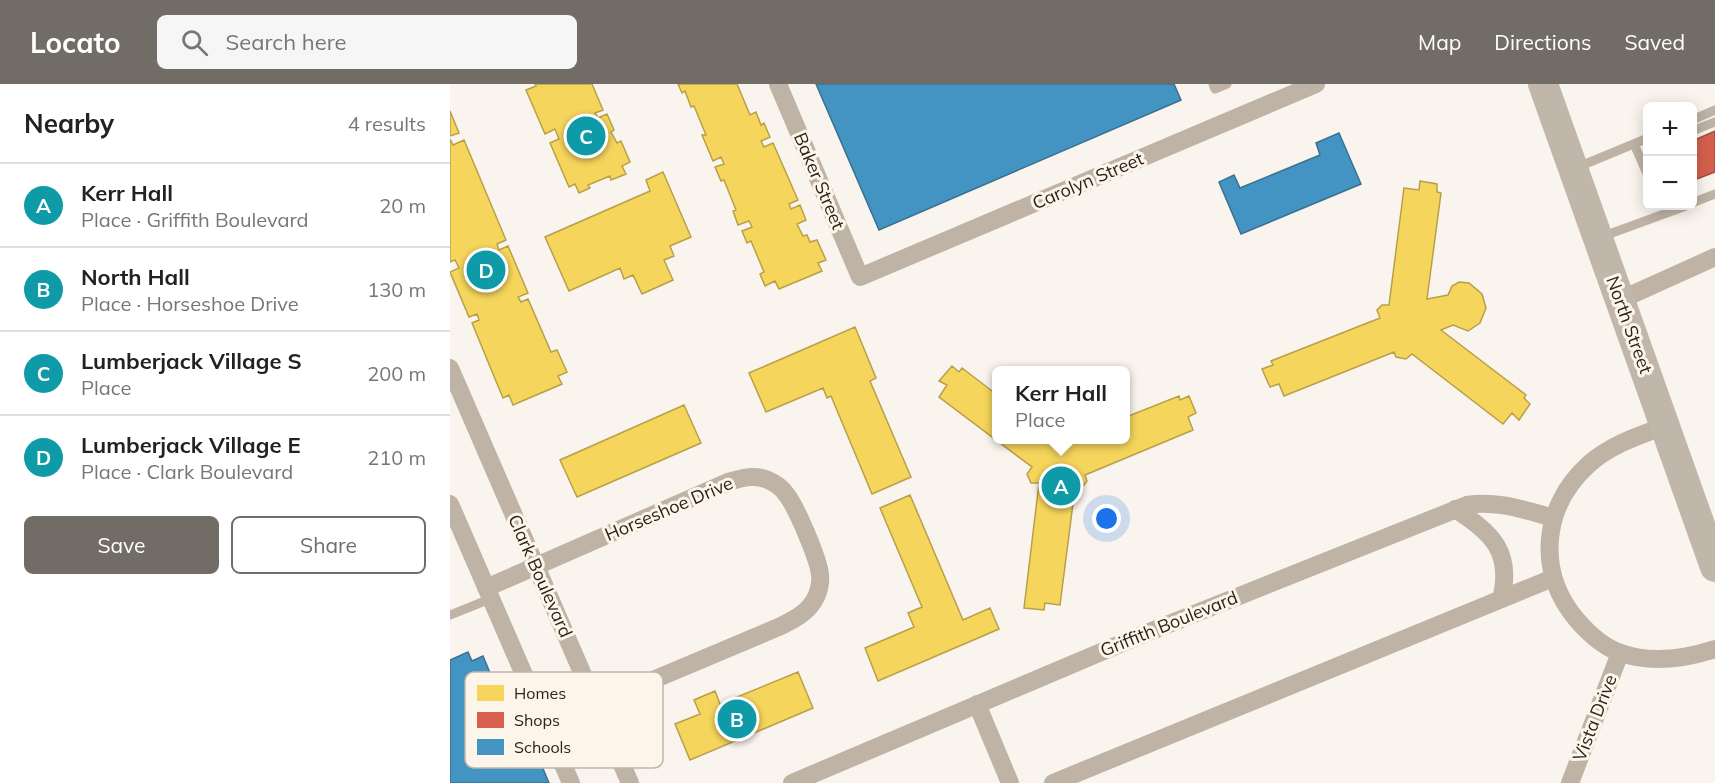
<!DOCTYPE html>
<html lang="en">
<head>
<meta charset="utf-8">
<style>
	:root { --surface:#fff; --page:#f6f6f6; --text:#222; --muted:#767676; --line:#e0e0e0; --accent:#726c66 }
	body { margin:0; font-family:Mulish,sans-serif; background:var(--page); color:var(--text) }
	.controls { position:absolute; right:18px; top:18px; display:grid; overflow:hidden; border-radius:9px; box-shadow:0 3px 15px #0003 }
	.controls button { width:54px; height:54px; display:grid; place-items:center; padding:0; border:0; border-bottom:2px solid var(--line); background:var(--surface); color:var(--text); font:30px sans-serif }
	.you { position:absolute; left:657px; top:435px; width:21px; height:21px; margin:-15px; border:4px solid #fff; border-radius:50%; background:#1a73e8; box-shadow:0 0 0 9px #1a73e833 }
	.badge { display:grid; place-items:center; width:39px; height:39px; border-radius:50%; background:var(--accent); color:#fff; font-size:20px; font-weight:700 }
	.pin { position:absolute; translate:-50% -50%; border:3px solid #fff; box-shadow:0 2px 6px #0006 }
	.popup { position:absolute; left:542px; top:282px; width:138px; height:78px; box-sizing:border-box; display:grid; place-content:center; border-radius:9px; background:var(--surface); filter:drop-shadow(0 2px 4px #0005); font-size:20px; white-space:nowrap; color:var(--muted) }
	.popup b { font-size:22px; color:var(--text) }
	.popup::after { content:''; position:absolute; left:50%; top:100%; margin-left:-12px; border:12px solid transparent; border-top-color:var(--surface) }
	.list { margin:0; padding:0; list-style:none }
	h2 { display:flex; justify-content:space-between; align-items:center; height:78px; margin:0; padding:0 24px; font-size:26px }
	h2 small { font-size:20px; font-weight:400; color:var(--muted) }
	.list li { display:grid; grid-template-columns:39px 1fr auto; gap:18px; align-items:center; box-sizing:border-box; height:84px; padding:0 24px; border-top:2px solid var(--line) }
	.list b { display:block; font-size:22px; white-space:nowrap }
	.list p { margin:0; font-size:20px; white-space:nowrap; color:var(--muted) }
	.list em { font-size:20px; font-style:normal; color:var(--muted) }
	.actions { display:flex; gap:12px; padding:18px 24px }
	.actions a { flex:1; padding:14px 0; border:2px solid var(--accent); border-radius:9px; text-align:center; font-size:21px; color:var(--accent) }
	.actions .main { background:var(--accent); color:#fff }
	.icon { flex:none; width:33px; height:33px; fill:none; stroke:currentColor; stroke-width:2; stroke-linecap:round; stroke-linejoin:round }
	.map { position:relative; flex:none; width:1265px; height:699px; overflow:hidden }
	header { display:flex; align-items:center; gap:36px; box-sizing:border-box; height:84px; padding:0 30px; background:var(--accent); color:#fff }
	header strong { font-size:28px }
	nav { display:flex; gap:33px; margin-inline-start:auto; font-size:21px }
	.search { width:420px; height:54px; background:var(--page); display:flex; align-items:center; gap:15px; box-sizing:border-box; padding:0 21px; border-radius:9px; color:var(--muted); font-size:22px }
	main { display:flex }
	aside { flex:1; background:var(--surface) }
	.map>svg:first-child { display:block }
	.homes { fill:#f6d55c; stroke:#b8a049; stroke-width:1.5 }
	.shops { fill:#d6604d; stroke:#a24e3e; stroke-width:1.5 }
	.schools { fill:#4393c3; stroke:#3b7191; stroke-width:1.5 }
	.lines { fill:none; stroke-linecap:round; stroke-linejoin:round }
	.service { stroke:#beb3a5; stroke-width:9 }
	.minor { stroke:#beb3a5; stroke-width:18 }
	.primary { stroke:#c0b7aa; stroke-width:30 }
	.labels { text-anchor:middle; stroke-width:6; stroke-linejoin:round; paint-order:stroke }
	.street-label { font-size:18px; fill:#28231c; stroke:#fef5ea }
	.key { fill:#fef5ea; stroke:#beb6ac; stroke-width:1.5 }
	.key-label { font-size:16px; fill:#28231c }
</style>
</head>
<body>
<header>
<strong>Locato</strong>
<div class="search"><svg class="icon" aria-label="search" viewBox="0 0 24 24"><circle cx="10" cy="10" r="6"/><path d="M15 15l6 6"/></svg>Search here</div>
<nav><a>Map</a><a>Directions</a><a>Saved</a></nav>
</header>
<main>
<aside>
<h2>Nearby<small>4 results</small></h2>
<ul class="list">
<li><span class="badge" style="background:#0f9aa8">A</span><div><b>Kerr Hall</b><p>Place · Griffith Boulevard</p></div><em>20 m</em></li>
<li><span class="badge" style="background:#0f9aa8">B</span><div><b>North Hall</b><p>Place · Horseshoe Drive</p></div><em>130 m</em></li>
<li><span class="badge" style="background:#0f9aa8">C</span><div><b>Lumberjack Village S</b><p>Place</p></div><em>200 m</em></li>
<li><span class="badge" style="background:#0f9aa8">D</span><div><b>Lumberjack Village E</b><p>Place · Clark Boulevard</p></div><em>210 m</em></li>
</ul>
<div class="actions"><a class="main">Save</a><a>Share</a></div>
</aside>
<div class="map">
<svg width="1265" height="699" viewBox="0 0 1265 699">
	<rect width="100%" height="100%" fill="#faf4ee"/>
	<path class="homes" d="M 85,0 L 142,0 L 153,26 L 145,29 L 148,34 L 157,30 L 164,46 L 161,48 L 167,59 L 171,57 L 180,78 L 172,82 L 176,90 L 161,96 L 160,92 L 138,101 L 140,104 L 129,109 L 125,100 L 119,103 L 100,59 L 109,55 L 105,45 L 95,50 L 76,6 L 86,2 Z
		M 228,0 L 287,0 L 300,31 L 306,28 L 311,41 L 314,39 L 320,53 L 311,57 L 314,63 L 323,59 L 348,116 L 339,120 L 341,125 L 350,121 L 356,136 L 347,140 L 353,152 L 357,151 L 360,158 L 367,156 L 376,176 L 368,179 L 372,187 L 329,205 L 325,197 L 315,202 L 310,190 L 314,188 L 301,157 L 297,159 L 292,147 L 302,143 L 299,137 L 288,141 L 283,127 L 286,126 L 274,96 L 271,97 L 265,83 L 274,80 L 271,73 L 263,77 L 252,51 L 256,51 L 244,22 L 241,23 L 235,7 L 232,9 Z
		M 0,27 L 9,49 L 0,52 Z
		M 0,55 L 3,61 L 14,56 L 56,156 L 47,160 L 49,166 L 58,162 L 78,209 L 68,213 L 71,218 L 78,215 L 101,268 L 107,266 L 117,288 L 108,292 L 112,300 L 63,321 L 59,311 L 53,314 L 22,239 L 29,236 L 27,230 L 19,233 L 0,188 L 9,184 L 5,176 L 0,178 Z
		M 213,88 L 241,153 L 220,162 L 224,172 L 214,176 L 223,196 L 192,210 L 183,191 L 174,195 L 170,184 L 119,207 L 95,153 L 200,107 L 196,96 Z
		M 970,97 L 987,100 L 987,108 L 991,109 L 977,215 L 998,211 L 1002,202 L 1009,198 L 1019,199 L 1032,210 L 1036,224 L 1030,239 L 1018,247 L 1003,241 L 991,246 L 1076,311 L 1074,314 L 1080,320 L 1069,336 L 1062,329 L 1053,340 L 962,270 L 956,275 L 946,273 L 944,268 L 834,312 L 829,300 L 820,303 L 812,285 L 823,281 L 821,277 L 930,234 L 927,226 L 932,221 L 939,221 L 954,104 L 969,106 Z
		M 405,243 L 426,294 L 420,297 L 461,393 L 422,410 L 381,312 L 377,314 L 373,304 L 316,328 L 299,289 Z
		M 502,282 L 509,288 L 512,284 L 546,310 L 546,356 L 676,356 L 676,333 L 729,312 L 730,316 L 739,312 L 746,329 L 738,333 L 743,346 L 635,391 L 637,397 L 631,405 L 625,404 L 610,521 L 595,519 L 594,526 L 574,524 L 589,399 L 581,399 L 577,390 L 582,383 L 489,313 L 497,301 L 489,297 Z
		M 234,321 L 251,359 L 127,413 L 110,376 Z
		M 460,411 L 513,536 L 540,524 L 549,545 L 428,597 L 415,564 L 464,543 L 458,529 L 472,523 L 430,424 Z
		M 348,588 L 363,624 L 240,676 L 225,640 L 250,630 L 244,616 L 265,607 L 270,620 Z"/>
	<path class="shops" d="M 1265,47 L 1265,88 L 1242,97 L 1242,57 Z"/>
	<path class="schools" d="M 366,0 L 724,0 L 731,16 L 429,146 Z
		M 889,49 L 911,100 L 791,150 L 769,98 L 784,91 L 790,104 L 870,71 L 866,59 Z
		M 18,568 L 22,577 L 33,572 L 59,635 L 70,630 L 99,699 L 0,699 L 0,576 Z"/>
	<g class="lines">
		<path class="service" d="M 763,0 L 765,5 L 777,0
			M 1242,36 L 1265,26
			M 1242,47 L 1265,38
			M 1184,60 L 1198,92
			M 1128,83 L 1198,54
			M 1242,119 L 1265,110
			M 1151,153 L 1236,122
			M 0,531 L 40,515"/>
		<path class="minor" d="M 328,0 L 410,193 L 866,0
			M 1170,216 L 1265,173
			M 0,284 L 180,699
			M 1215,342 C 1188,352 1160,361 1138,381 C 1092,423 1086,488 1127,536 C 1139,550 1153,563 1171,569 C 1202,580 1234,575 1265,565
			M 0,420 L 121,699
			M 1005,425 C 1042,448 1063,469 1051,515
			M 36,504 L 278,398 C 292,394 304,390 318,396 C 325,399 332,404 336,410 C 346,422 369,476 370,491 C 371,497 369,507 366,513 C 359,528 345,535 331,542 L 146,620
			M 527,620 L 560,699
			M 342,699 L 689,552 L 1017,421 C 1047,416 1074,426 1104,434
			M 603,699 L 1103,494
			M 1120,699 L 1170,569"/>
		<path class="primary" d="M 1093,0 L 1265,483"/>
	</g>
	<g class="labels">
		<g class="street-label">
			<text transform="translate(369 97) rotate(67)" y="6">Baker Street</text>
			<text transform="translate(638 97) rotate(-23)" y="6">Carolyn Street</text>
			<text transform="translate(1179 241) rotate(70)" y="6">North Street</text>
			<text transform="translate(219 425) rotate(-23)" y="6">Horseshoe Drive</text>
			<text transform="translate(90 492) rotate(66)" y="6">Clark Boulevard</text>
			<text transform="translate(719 540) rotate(-22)" y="6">Griffith Boulevard</text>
			<text transform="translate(1145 634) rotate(-69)" y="6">Vista Drive</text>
		</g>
	</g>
	<rect x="15" y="588" width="198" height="96" rx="9" class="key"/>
	<rect x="27" y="601" width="27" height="16" fill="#f6d55c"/>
	<rect x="27" y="628" width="27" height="16" fill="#d6604d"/>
	<rect x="27" y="655" width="27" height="16" fill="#4393c3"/>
	<g class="key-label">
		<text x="64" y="615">Homes</text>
		<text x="64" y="642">Shops</text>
		<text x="64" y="669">Schools</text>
	</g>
</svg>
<div class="controls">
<button>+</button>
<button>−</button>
</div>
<div class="you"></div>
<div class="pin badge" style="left:611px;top:402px;background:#0f9aa8">A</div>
<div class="popup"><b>Kerr Hall</b>Place</div>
<div class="pin badge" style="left:287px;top:635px;background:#0f9aa8">B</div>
<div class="pin badge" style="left:136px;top:52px;background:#0f9aa8">C</div>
<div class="pin badge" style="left:36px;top:186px;background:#0f9aa8">D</div>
</div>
</main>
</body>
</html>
